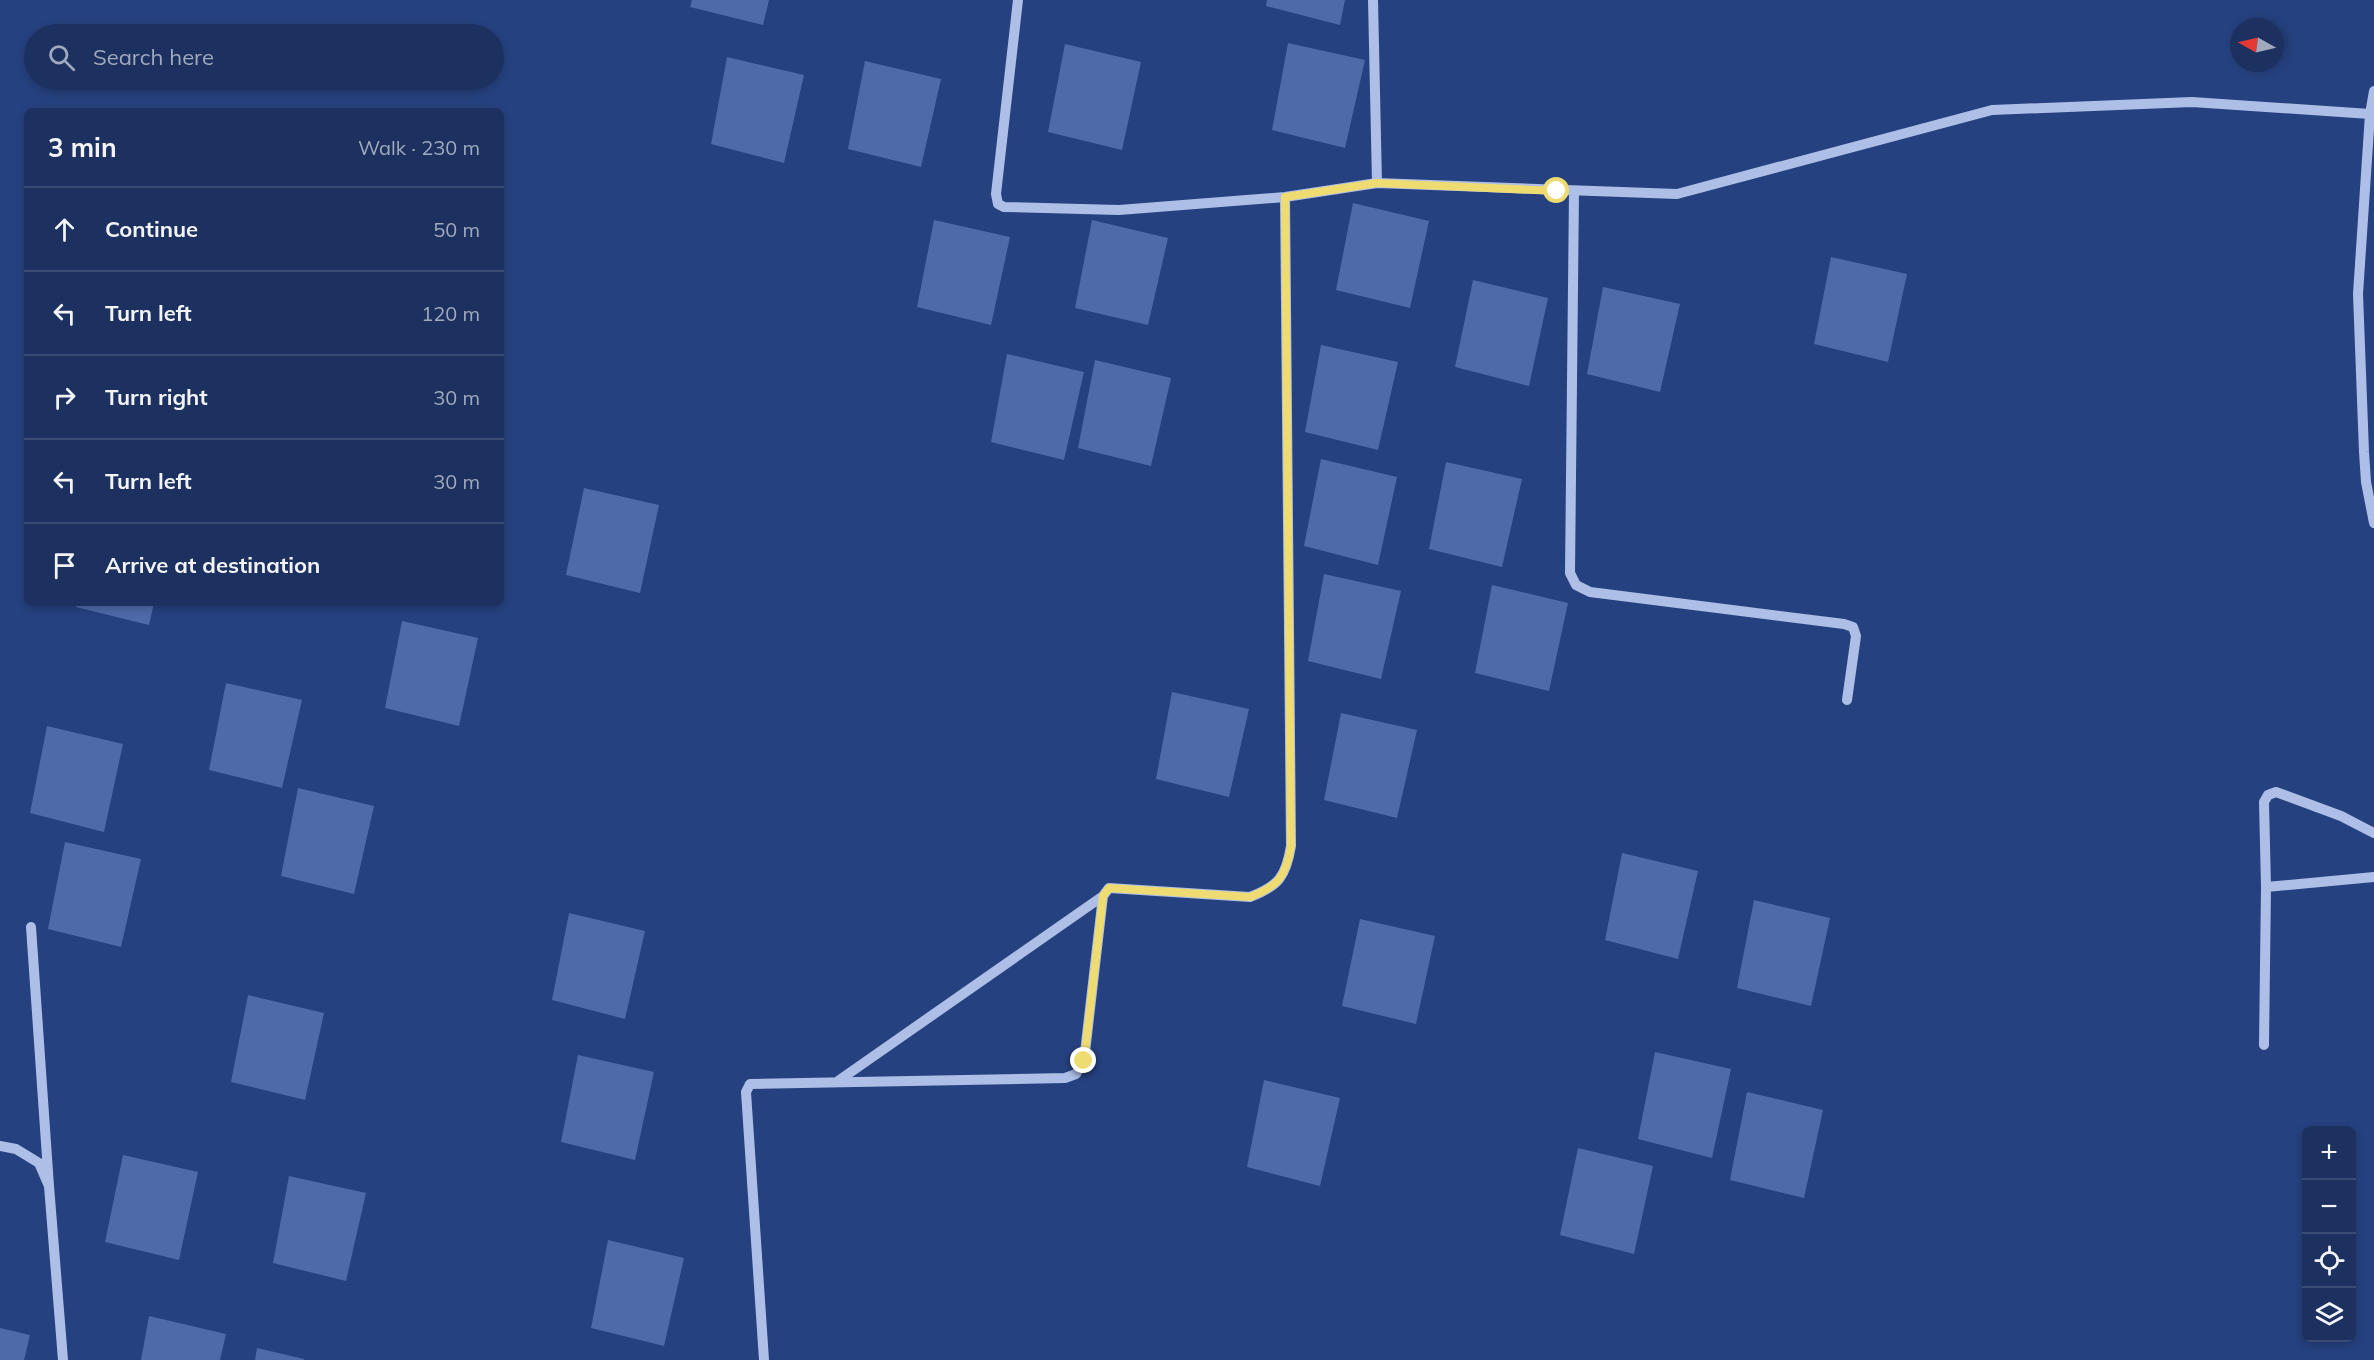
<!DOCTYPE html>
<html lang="en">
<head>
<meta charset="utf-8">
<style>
	:root { --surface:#1c315f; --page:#253965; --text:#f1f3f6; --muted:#a0a9bd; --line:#3a4c74 }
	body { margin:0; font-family:Mulish,sans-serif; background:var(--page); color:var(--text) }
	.controls { position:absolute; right:18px; bottom:18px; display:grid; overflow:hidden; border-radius:9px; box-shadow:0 3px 9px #0003 }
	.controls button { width:54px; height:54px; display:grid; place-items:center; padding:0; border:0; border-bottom:2px solid var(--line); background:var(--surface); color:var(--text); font:30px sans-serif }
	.compass { position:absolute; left:2230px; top:18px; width:54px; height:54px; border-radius:50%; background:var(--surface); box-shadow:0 3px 9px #0003; rotate:278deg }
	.stop { position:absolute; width:18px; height:18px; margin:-14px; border:4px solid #eedc72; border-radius:50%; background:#fff }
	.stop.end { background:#eedc72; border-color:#fff; box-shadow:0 2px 6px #0008 }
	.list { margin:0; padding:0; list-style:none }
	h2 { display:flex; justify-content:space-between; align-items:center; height:78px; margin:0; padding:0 24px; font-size:26px }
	h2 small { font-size:20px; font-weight:400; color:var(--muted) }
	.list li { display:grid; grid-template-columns:39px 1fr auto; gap:18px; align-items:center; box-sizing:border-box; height:84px; padding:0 24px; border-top:2px solid var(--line) }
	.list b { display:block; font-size:22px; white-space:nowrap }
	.list em { font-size:20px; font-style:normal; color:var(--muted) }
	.icon { flex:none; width:33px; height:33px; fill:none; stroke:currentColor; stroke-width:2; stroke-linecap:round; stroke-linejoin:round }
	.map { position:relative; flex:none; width:2374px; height:1360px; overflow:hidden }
	.search { position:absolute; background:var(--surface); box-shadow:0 3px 9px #0003; left:24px; top:24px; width:480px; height:66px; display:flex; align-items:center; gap:15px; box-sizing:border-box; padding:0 21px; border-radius:33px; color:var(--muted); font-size:22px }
	.panel { position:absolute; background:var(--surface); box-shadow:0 3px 9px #0003; left:24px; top:108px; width:480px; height:498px; border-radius:9px }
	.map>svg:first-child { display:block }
	.building { fill:#4f6aa8 }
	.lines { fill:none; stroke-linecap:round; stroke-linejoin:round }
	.minor { stroke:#adbfe6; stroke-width:10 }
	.route { stroke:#eedc72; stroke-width:8 }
</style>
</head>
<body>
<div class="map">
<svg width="2374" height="1360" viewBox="0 0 2374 1360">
	<rect width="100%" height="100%" fill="#26417f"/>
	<path class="building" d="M 692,0 L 769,0 L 763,25 L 690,7 Z
		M 1267,0 L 1345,0 L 1340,25 L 1266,6 Z
		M 1288,43 L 1365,60 L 1345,148 L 1272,130 Z
		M 1065,44 L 1141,62 L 1122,150 L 1048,132 Z
		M 727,57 L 804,75 L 784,163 L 711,144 Z
		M 865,61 L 941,79 L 921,167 L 848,149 Z
		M 1353,203 L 1429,221 L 1410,308 L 1336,290 Z
		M 934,220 L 1010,237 L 991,325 L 917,307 Z
		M 1092,220 L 1168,238 L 1148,325 L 1075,308 Z
		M 1831,257 L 1907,274 L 1888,362 L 1814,344 Z
		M 1473,280 L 1548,298 L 1529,386 L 1455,367 Z
		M 1603,287 L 1680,304 L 1660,392 L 1587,374 Z
		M 1321,345 L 1398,362 L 1378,450 L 1305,432 Z
		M 1007,354 L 1084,372 L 1064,460 L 991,442 Z
		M 1095,360 L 1171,378 L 1151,466 L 1078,448 Z
		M 1321,459 L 1397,477 L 1378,565 L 1304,546 Z
		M 1446,462 L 1522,479 L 1502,567 L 1429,549 Z
		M 584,488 L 659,505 L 640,593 L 566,575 Z
		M 1324,574 L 1401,591 L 1381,679 L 1308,661 Z
		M 1492,585 L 1568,603 L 1549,691 L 1475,673 Z
		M 77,603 L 154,603 L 149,625 L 76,607 Z
		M 402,621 L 478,638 L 459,726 L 385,708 Z
		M 226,683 L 302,700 L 282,788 L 209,770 Z
		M 1172,692 L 1249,709 L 1229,797 L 1156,779 Z
		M 1341,713 L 1417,730 L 1397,818 L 1324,800 Z
		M 47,726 L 123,744 L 104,832 L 30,813 Z
		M 298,788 L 374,806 L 354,894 L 281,876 Z
		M 65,842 L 141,859 L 121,947 L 48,929 Z
		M 1622,853 L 1698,871 L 1678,959 L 1605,940 Z
		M 1754,900 L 1830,918 L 1811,1006 L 1737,988 Z
		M 569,913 L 645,931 L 625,1019 L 552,1000 Z
		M 1360,919 L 1435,936 L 1416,1024 L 1342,1006 Z
		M 248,995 L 324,1013 L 305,1100 L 231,1082 Z
		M 1655,1052 L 1731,1069 L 1712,1158 L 1638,1139 Z
		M 578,1055 L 654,1072 L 635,1160 L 561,1142 Z
		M 1264,1080 L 1340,1098 L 1320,1186 L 1247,1167 Z
		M 1747,1092 L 1823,1110 L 1804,1198 L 1730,1180 Z
		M 1578,1148 L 1653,1166 L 1634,1254 L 1560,1235 Z
		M 123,1155 L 198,1172 L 179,1260 L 105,1242 Z
		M 289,1176 L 366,1193 L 346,1281 L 273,1263 Z
		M 608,1240 L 684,1258 L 664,1346 L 591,1328 Z
		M 149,1316 L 226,1334 L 220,1360 L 141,1360 Z
		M 0,1328 L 30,1335 L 24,1360 L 0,1360 Z
		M 257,1348 L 304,1359 L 304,1360 L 255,1360 Z"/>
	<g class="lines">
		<path class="minor" d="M 1018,0 L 996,194 L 998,204 L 1004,207 L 1119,210 L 1285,197 L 1377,183 L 1677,194 L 1992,110 L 2192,102 L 2370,114
			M 1373,0 L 1377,183
			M 2374,91 L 2370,114 L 2358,294 L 2364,452 L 2366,482 L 2374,523
			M 1574,191 L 1570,573 L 1576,585 L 1590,592 L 1844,624 L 1853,627 L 1856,636 L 1847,700
			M 2266,887 L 2264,802 L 2268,795 L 2276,792 L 2341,816 L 2374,833
			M 31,927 L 49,1186
			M 2264,1045 L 2266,887 L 2374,877
			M 838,1081 L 1103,896
			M 0,1146 L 16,1149 L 39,1163 L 49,1186 L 63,1360
			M 764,1360 L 746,1092 L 750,1084 L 1065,1078 L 1076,1074 L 1084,1061 L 1103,896 L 1109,888 L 1250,897 C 1279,886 1286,876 1291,846 L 1285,197"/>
	</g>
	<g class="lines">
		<path class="route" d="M 1084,1061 L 1103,896 L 1109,888 L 1250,897 C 1279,886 1286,876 1291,846 L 1285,197 L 1377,183 L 1557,191"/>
	</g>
</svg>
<div class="controls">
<button>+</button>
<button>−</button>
<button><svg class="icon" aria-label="locate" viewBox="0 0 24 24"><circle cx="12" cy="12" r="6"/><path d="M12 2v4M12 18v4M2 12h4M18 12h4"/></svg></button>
<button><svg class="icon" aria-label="layers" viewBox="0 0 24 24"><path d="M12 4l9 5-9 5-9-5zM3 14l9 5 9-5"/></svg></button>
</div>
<svg class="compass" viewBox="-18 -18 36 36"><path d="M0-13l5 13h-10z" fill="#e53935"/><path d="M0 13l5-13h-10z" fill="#a0a9bd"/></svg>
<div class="stop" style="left:1557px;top:191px"></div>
<div class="stop end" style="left:1084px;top:1061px"></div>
<div class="search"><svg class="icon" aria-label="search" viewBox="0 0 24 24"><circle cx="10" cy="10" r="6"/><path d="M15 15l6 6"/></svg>Search here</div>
<section class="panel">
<h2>3 min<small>Walk · 230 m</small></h2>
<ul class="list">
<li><svg class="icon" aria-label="ahead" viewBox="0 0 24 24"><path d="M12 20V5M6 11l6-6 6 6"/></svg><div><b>Continue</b></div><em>50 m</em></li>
<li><svg class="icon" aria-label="left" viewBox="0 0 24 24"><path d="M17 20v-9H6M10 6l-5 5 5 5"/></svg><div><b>Turn left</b></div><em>120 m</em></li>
<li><svg class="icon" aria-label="right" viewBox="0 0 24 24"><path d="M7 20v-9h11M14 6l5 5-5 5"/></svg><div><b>Turn right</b></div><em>30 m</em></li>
<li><svg class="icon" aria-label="left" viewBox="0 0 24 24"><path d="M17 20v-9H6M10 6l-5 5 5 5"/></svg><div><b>Turn left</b></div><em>30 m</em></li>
<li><svg class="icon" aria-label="arrive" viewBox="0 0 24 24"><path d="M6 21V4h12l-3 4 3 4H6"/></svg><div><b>Arrive at destination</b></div></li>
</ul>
</section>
</div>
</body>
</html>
